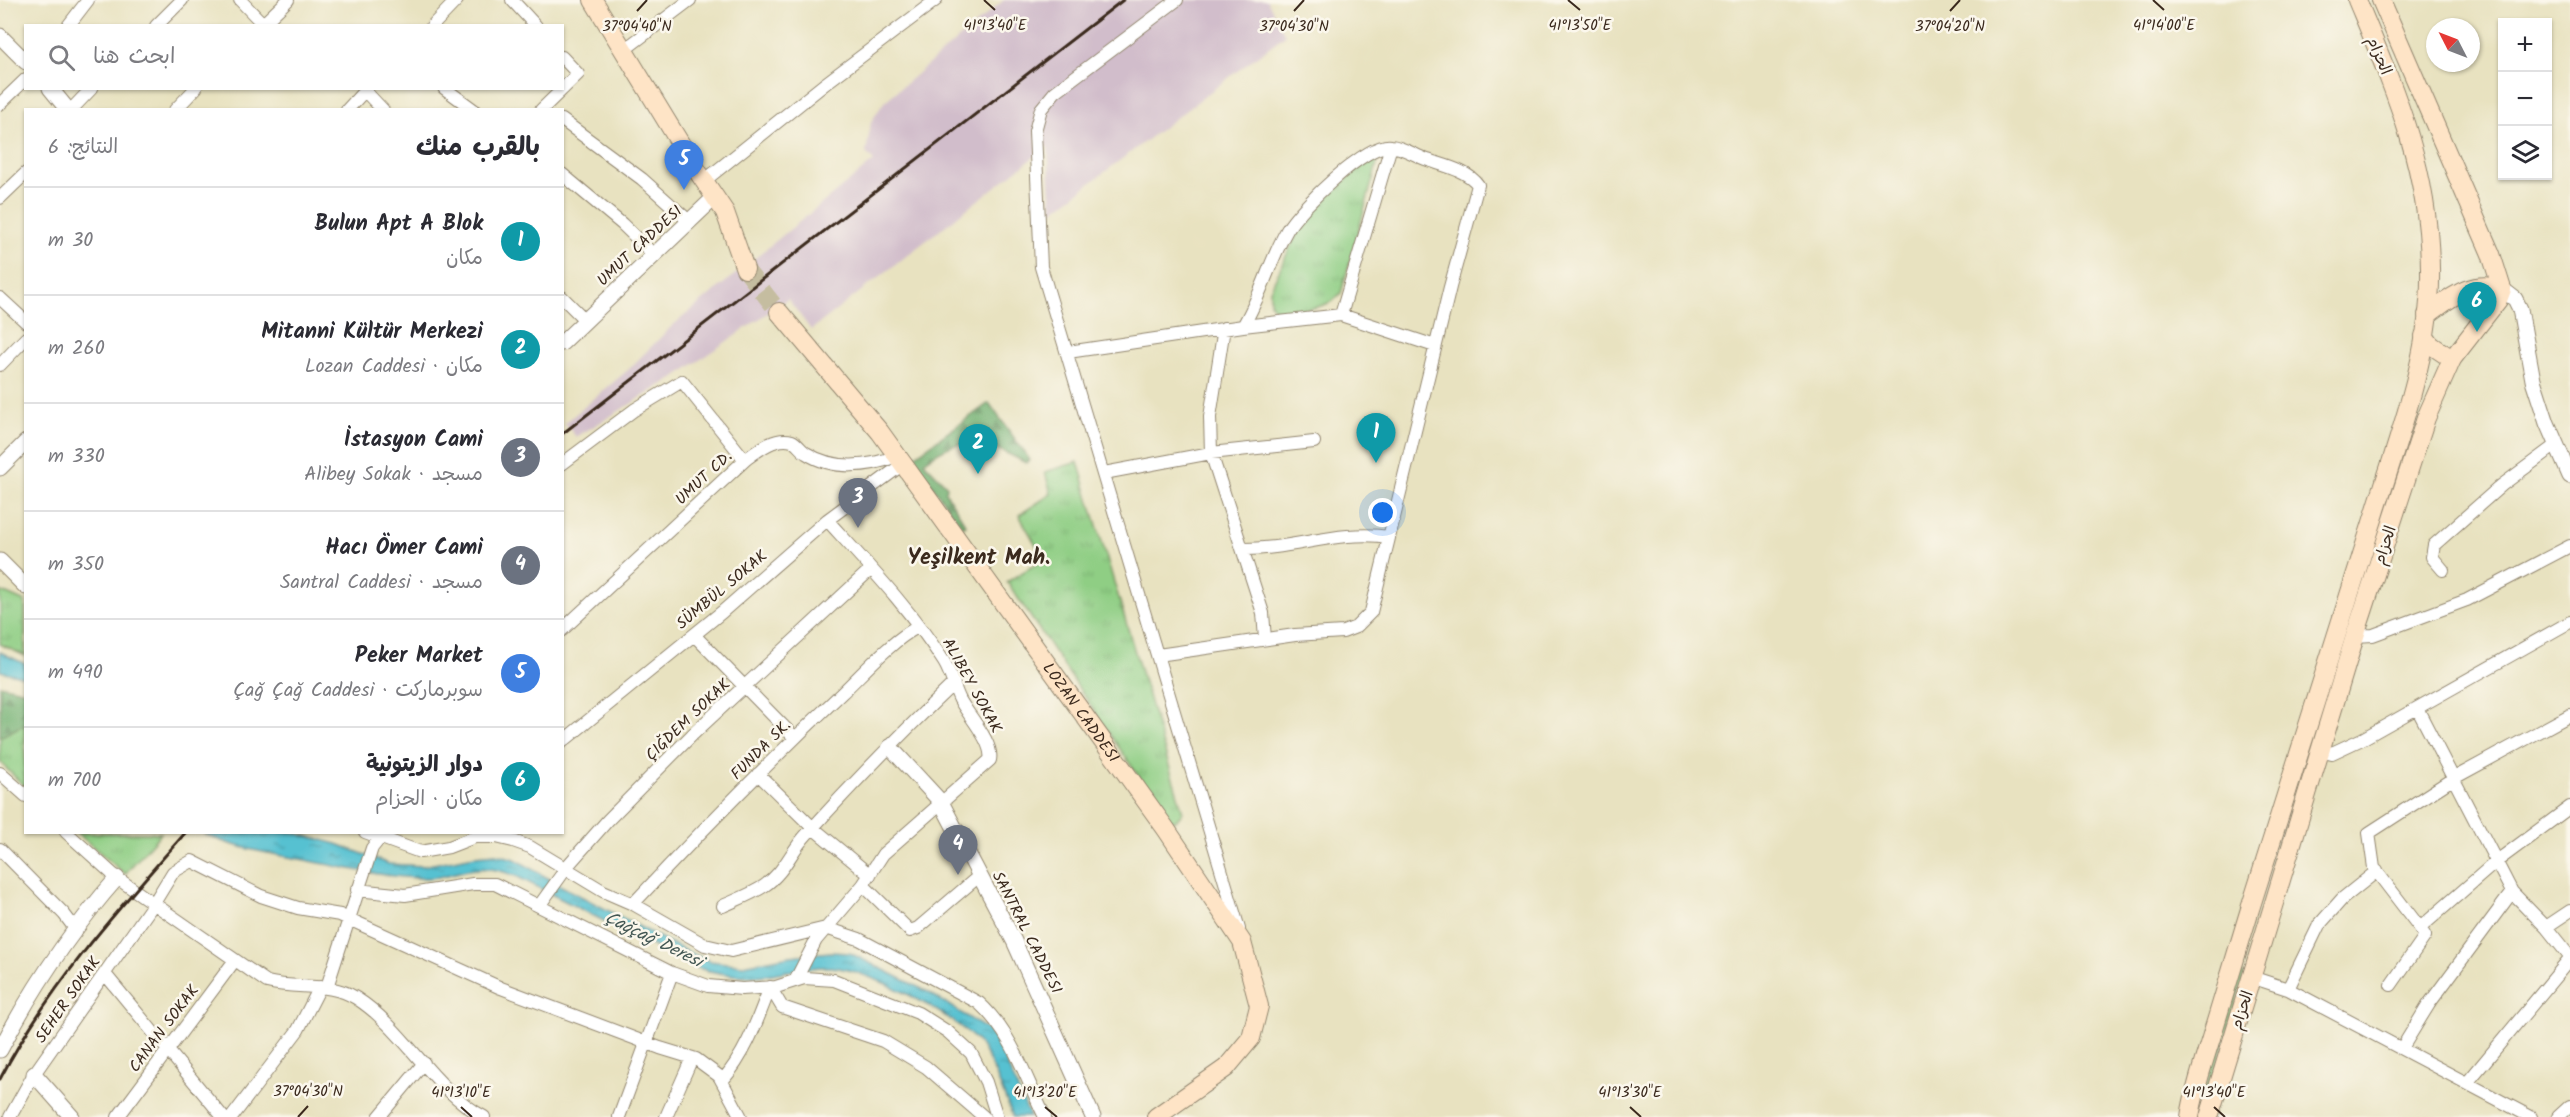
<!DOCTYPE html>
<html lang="ar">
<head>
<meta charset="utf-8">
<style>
	:root { --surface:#fff; --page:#f2f2f3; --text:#2b2b33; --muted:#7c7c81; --line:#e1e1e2; --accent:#0f766e }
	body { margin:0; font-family:Kalam,"Playpen Sans Arabic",sans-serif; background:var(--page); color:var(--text); direction:rtl }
	.controls { position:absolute; right:18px; top:18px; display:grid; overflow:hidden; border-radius:0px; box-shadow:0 2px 4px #0004 }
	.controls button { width:54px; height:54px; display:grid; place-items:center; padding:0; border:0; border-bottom:2px solid var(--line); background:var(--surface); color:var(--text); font:30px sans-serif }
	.compass { position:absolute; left:2426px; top:18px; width:54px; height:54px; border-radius:50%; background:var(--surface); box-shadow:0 2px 4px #0004; rotate:312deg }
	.you { position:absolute; left:1383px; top:513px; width:21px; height:21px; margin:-15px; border:4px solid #fff; border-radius:50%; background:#1a73e8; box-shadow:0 0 0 9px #1a73e833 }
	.badge { display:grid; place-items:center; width:39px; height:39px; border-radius:50%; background:var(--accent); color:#fff; font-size:20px; font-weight:700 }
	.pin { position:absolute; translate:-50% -50px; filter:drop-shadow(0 2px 3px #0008) }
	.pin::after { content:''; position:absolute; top:32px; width:21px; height:18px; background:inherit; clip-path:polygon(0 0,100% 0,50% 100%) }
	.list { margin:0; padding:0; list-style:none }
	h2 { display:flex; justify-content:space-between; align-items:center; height:78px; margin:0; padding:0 24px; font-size:26px }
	h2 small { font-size:20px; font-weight:400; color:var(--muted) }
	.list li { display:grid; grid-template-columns:39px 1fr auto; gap:18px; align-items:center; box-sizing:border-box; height:108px; padding:0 24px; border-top:2px solid var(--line) }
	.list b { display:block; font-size:22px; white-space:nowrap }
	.list p { margin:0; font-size:20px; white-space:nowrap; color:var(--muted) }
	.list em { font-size:20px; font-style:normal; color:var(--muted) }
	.icon { flex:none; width:33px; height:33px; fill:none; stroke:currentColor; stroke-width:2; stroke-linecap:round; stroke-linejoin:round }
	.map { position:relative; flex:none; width:2570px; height:1117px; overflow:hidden; direction:ltr }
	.search { position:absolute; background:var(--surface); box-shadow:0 2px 4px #0004; left:24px; top:24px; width:540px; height:66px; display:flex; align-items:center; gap:15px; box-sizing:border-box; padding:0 21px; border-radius:0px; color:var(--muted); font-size:22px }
	.panel { position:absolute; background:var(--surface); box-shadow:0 2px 4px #0004; left:24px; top:108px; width:540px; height:726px; border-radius:0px; direction:rtl }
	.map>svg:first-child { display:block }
	.railway { fill:#d1bdcb }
	.grass { fill:url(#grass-dots); stroke:#657c51; stroke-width:1.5 }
	.forest { fill:url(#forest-firs); stroke:#576e48; stroke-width:1.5 }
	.park { fill:url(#park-tufts); stroke:#657c51; stroke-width:1.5 }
	.water { fill:url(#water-ripples); stroke:#497678; stroke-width:1.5 }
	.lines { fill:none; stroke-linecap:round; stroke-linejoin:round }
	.secondary-tunnel { stroke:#c5bda0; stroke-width:18; stroke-dasharray:18 9; stroke-linecap:butt }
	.minor-casing { stroke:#92866f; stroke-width:14 }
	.tertiary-casing { stroke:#92866f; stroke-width:17 }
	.secondary-casing { stroke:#92866f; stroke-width:20 }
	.minor { stroke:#fff; stroke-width:12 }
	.tertiary { stroke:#fff; stroke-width:15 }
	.secondary { stroke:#fee4c6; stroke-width:18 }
	.rail { stroke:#3b2a1e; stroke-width:3 }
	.ticks { fill:none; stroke:#3b2a1e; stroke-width:2 }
	.labels { text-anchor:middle; stroke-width:5; stroke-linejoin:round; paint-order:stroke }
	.street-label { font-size:16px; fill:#3b2a1e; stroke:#fbf7ec }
	.water-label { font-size:18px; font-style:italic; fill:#435754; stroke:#fbf7ec }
	.district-label { font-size:22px; font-weight:bold; fill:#3b2a1e; stroke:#fbf7ec }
	.ticks-label { font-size:15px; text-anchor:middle; fill:#3b2a1e; stroke:#fbf7ec; stroke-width:5; stroke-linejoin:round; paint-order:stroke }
</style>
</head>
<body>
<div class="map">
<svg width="2570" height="1117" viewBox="0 0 2570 1117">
	<defs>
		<pattern id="grass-dots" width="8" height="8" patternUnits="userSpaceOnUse" patternTransform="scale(1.5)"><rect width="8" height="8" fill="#8fce84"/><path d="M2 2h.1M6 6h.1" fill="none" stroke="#7cb172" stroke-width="1.8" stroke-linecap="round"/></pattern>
		<pattern id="forest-firs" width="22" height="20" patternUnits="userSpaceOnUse" patternTransform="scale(1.5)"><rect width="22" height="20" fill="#73b172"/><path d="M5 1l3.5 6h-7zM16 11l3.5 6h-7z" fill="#60905d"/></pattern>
		<pattern id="park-tufts" width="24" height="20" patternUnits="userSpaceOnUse" patternTransform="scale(1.5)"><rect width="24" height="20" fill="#8fce84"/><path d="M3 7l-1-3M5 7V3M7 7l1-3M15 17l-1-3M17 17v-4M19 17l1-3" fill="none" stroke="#7cb172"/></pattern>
		<pattern id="water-ripples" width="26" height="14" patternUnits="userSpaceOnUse" patternTransform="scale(1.5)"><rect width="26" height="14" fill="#57c1d1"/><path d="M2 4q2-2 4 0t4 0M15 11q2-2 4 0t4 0" fill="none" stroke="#499da9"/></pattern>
	</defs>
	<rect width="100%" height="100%" fill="#fbf7ec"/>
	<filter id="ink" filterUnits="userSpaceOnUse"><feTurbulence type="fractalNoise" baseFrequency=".0167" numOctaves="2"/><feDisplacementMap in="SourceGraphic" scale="12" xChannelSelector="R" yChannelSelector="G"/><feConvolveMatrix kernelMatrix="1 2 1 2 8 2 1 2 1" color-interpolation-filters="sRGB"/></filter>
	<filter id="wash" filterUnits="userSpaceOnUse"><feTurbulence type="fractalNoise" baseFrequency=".008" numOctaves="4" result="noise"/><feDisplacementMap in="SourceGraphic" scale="24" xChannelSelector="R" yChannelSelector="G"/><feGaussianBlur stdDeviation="1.35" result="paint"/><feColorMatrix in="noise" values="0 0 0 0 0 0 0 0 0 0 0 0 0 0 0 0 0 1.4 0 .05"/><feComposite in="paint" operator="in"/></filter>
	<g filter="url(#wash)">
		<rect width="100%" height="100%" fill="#e8e2c0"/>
		<path class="railway" d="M 1004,0 L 1267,0 L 1285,35 L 1052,212 L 1048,146 L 811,330 L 788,299 L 678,375 L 576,437 L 565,423 L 628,370 L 672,326 L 874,161 L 866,153 L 871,122 L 884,102 Z"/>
		<path class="grass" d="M 2239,972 L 2244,975 L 2201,1117 L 2196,1117 Z"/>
		<path class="forest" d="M 989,403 L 1030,460 L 1026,463 C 987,442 961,432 924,462 L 947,486 L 946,493 L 966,525 L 962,527 L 912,458 Z
			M 0,685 L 26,691 L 25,726 L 21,726 L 0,737 Z"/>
		<path class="park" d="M 1377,155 L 1379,157 L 1341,293 C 1328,310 1302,309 1281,312 L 1275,310 L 1270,302 L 1270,290 L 1304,218 L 1372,156 Z
			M 1078,462 L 1183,812 L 1176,821 L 1168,820 L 1007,582 L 1039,562 L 1039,550 L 1019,515 L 1051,494 L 1045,472 Z
			M 0,591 L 25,602 L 25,656 L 0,644 Z
			M 21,726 L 25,726 L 25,787 L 0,762 L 0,737 Z
			M 77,833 L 161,833 L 125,874 Z"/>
		<path class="water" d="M 0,652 L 25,664 L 25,677 L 0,671 Z
			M 292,832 L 337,844 L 389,864 L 423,866 L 474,856 L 496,854 L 515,859 L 563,887 L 686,951 L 710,961 L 743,965 L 790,956 L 830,952 L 850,953 L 928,992 L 988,1030 L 997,1042 L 1030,1117 L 1013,1117 C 1003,1094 995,1067 981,1046 C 960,1017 866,968 830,967 C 809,966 787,972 766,975 C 741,978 718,974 694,967 L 516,876 C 503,871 490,867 476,869 C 459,870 444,878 427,878 C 384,878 342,867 300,859 C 268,853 232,848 203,833 Z"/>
	</g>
	<g filter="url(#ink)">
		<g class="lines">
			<path class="secondary-tunnel" d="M 745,269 L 779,312"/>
			<defs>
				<path id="minor" d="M 240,0 L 263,24
					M 512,0 L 536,26
					M 1177,0 L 1055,92 L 1041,109 L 1035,131 L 1041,267 L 1239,929
					M 68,26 L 88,0
					M 156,26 L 182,0
					M 261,26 L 288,0
					M 432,26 L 457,0
					M 624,50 L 690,0
					M 444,88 L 474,110
					M 365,91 L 383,110
					M 0,104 L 26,79
					M 71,110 L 92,88
					M 175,110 L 196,88
					M 347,110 L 367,88
					M 541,110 L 578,74 L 562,57
					M 562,120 L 642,179 L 690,222
					M 562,174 L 622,224 L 654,255
					M 704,181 L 826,83 L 936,0
					M 0,198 L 26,173
					M 562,297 L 586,321
					M 0,298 L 26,322
					M 1341,315 L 1391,146
					M 1224,328 L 1210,417 L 1211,453 L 1263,613 L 1265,639
					M 1068,352 L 1243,326 L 1341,315 L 1435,346
					M 0,365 L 26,338
					M 562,464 L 634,410 L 682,381 L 745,460
					M 1104,473 L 1211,453 L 1314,442
					M 1243,549 C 1292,550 1340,529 1389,537
					M 2443,570 L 2432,557 L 2434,545 L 2502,485 L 2556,445
					M 562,630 L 745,460 C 757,451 775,436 792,441 C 797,443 801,450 806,453 C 834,471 869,467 897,456
					M 694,635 L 795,738
					M 2355,636 L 2373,635 L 2467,600 L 2570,546
					M 1158,655 L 1295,635 L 1343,632 L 1356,627 L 1371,612 L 1450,287 L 1478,185 C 1468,170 1441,165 1425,159 C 1415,155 1402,147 1391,146 C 1367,142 1299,209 1287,230 C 1270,260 1262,294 1243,326
					M 2417,708 L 2512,892
					M 2570,715 L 2454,778 L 2369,833 L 2374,868 L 2420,928 L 2497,861 L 2570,807
					M 562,742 L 722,612 L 827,520 L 903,464
					M 2320,750 L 2332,753 L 2362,739 L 2570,622
					M 0,773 L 26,796
					M 758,774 L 813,828 L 870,875
					M 66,832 L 117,878 L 267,982 C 297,990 329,981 356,998 C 406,1030 432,1089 484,1117
					M 365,832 L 420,852 L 449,847 L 475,837 L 496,837 L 513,841 L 530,847 L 603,891 L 633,904 L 705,945 L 731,951 L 826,928 L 859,939 L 979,1003 C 1013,1034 1025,1077 1045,1117
					M 0,849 L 64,914 L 76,930
					M 863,885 L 910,931 L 918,928 L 979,876
					M 357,890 L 405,895 L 473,884 L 495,884 L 672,973 L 708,986 L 742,989 L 776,987 L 804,978 L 834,980 L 918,1013 L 948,1032 L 971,1053 L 986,1082 L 997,1117
					M 633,904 C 701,831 770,761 842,693 C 864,672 892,640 918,627
					M 539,906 L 570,863 L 608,820 L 693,734 L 871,569
					M 723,906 C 736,900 752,894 764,886 C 785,872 790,852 807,834 C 854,782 903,732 954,683
					M 2546,927 L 2570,911
					M 105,974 L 223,1117
					M 2251,977 L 2288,989 L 2531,1117
					M 795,981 L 816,940 L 863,885 L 883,854 L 990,760 C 994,743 968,715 960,700 C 954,688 951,673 944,662 C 912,611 868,565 827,520
					M 2391,985 L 2425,936 L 2420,928
					M 327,987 L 372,848 L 384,833
					M 2288,989 L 2319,925 L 2342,899 L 2377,871
					M 2402,1048 L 2429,1004 L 2512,892 L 2546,927 L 2570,957
					M 722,1081 C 746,1054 757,1021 770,987 L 782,1007 L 883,1041 L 926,1067 L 984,1117
					M 2467,1083 L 2570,959
					M 10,1117 L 34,1074 L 154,903 L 173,872 L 192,861 L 261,896 L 298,908 L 340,915 L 501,988 L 660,1048 L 696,1059 L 719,1076 L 741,1117
					M 118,1117 L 235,960
					M 232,1117 L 298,1030 L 320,987
					M 379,1117 L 424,1063
					M 619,1117 L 672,973
					M 666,1117 L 692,1058
					M 2558,1117 L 2570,1106"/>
				<path id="tertiary" d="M 0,36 L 26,62
					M 50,88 L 68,110
					M 2502,289 L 2515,299 L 2520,309 L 2533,380 L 2547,423 L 2570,476
					M 562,343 L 715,197
					M 0,468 L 26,442
					M 0,561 L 26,587
					M 890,747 L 941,802 L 1014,941 L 1093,1117
					M 0,1050 C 32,989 72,929 117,878
					M 34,1074 L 72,1117"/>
				<g id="secondary">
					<path d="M 593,0 L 694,166 L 725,212 L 745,269"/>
					<path id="s1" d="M 779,312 L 880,432 L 1166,829 L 1242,942 L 1259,1006 L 1251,1038 L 1226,1068 L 1156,1117"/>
					<path d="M 2427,315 C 2451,298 2470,279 2502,289"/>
					<path d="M 2424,336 L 2431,345 L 2452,359"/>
					<path d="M 2190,1117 C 2194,1090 2203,1064 2211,1038 C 2224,995 2237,952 2250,909 C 2292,777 2334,645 2375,513 C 2399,435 2432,351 2430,269 C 2429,167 2395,91 2357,0"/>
					<path d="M 2209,1117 L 2355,636 L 2426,418 L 2452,359 L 2498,300 L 2502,289 L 2491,254 L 2381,0"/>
				</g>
			</defs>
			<use href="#minor" class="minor-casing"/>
			<use href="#tertiary" class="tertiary-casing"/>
			<use href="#secondary" class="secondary-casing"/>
			<use href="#minor" class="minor"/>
			<use href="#tertiary" class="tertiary"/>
			<use href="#secondary" class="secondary"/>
			<path class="rail" d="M 562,434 L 1123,0
				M 0,1079 C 48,987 117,910 186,832"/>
		</g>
	</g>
	<path class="ticks" d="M 984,0 L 995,10M 1568,0 L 1580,10M 2153,0 L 2164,10M 637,11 L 647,0M 1294,11 L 1304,0M 1950,11 L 1960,0M 461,1107 L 472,1117M 1045,1107 L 1057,1117M 1630,1107 L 1641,1117M 2214,1107 L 2225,1117M 298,1117 L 308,1106"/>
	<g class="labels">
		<g class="street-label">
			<text transform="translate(2380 55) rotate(67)" y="6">الحزام</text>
			<text transform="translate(639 245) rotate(-43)" y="6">UMUT CADDESI</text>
			<text transform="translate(703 477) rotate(-43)" y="6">UMUT CD.</text>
			<text transform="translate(2384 545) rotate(-72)" y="6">الحزام</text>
			<text transform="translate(721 589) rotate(-40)" y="6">SÜMBÜL SOKAK</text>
			<text transform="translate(973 685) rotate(61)" y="6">ALIBEY SOKAK</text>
			<text dy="6" stroke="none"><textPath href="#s1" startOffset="502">LOZAN CADDESI</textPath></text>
			<text transform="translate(687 719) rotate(-44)" y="6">ÇIĞDEM SOKAK</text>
			<text transform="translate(760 749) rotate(-45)" y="6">FUNDA SK.</text>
			<text transform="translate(1028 932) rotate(63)" y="6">SANTRAL CADDESI</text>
			<text transform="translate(67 999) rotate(-55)" y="6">SEHER SOKAK</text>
			<text transform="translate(2241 1010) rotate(-72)" y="6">الحزام</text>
			<text transform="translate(163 1028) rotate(-53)" y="6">CANAN SOKAK</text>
		</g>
		<g class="water-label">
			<text transform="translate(654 939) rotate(26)" y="6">Çağçağ Deresi</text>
		</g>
		<g class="district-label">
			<text x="979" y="564">Yeşilkent Mah.</text>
		</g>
	</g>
	<g class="ticks-label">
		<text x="995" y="30">41°13'40"E</text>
		<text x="1580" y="30">41°13'50"E</text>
		<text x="2164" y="30">41°14'00"E</text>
		<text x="1950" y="31">37°04'20"N</text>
		<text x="637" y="31">37°04'40"N</text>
		<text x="1294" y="31">37°04'30"N</text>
		<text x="308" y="1096">37°04'30"N</text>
		<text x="461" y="1097">41°13'10"E</text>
		<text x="1045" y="1097">41°13'20"E</text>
		<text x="1630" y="1097">41°13'30"E</text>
		<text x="2214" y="1097">41°13'40"E</text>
	</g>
</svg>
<div class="controls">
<button>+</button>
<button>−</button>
<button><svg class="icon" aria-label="layers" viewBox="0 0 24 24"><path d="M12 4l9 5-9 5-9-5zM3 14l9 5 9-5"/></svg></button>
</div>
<svg class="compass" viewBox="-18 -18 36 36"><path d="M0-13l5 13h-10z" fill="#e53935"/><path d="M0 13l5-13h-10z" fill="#7c7c81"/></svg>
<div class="you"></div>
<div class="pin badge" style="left:1376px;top:463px;background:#0f9aa8">1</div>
<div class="pin badge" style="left:978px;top:474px;background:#0f9aa8">2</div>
<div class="pin badge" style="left:858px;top:528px;background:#6b7280">3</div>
<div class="pin badge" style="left:958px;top:875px;background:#6b7280">4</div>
<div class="pin badge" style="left:684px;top:190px;background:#3f7fe0">5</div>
<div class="pin badge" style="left:2477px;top:332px;background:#0f9aa8">6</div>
<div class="search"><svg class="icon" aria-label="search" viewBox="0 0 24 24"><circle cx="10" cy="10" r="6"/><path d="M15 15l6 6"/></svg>ابحث هنا</div>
<section class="panel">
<h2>بالقرب منك<small>النتائج: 6</small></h2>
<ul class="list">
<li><span class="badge" style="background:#0f9aa8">1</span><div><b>Bulun Apt A Blok</b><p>مكان</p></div><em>30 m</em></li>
<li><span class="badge" style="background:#0f9aa8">2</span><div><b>Mitanni Kültür Merkezi</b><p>مكان · Lozan Caddesi</p></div><em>260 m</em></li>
<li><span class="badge" style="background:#6b7280">3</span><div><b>İstasyon Cami</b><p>مسجد · Alibey Sokak</p></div><em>330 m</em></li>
<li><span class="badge" style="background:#6b7280">4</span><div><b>Hacı Ömer Cami</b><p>مسجد · Santral Caddesi</p></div><em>350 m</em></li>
<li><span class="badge" style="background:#3f7fe0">5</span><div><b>Peker Market</b><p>سوبرماركت · Çağ Çağ Caddesi</p></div><em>490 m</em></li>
<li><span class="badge" style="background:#0f9aa8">6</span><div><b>دوار الزيتونية</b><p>مكان · الحزام</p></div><em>700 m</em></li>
</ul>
</section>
</div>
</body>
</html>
